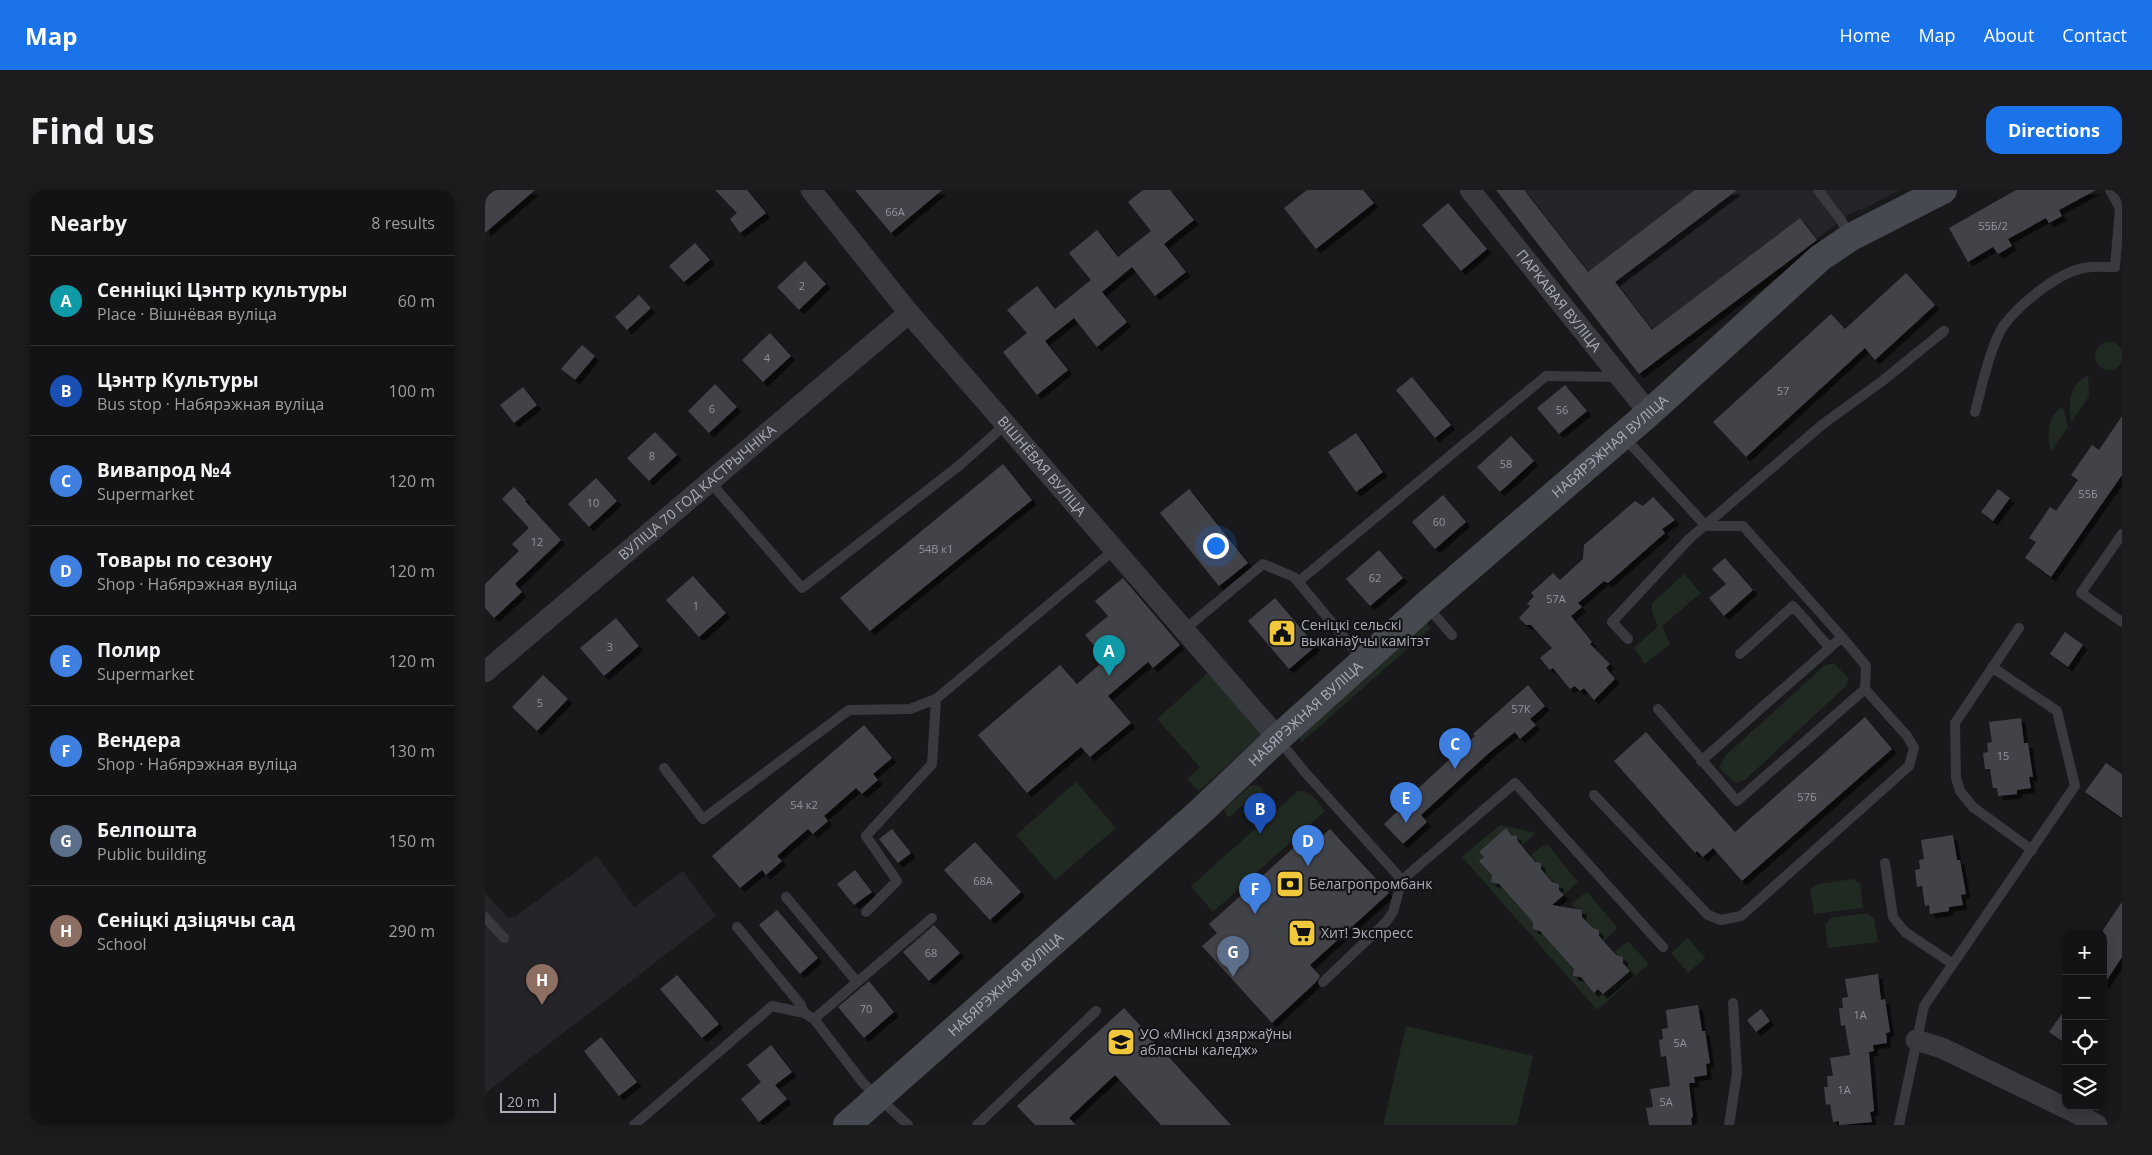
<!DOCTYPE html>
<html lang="en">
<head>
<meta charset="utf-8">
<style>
	:root { --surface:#131214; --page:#1c1b1d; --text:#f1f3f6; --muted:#9d9ea0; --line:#323234; --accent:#1a73e8 }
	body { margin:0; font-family:"Open Sans",sans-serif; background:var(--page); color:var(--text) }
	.controls { position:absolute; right:15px; bottom:15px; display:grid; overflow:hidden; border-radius:10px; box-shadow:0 2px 12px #0003 }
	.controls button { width:45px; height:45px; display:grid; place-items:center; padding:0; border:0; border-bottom:1px solid var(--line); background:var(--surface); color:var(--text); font:25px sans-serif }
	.scale { position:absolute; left:15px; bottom:12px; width:56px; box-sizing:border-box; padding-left:5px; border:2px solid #abaeba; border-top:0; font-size:14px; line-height:18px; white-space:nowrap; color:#abaeba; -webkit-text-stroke:4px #141316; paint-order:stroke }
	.you { position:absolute; left:730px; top:355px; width:18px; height:18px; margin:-12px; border:4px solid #fff; border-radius:50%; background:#1a73e8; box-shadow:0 0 0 8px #1a73e833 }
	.badge { display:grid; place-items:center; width:32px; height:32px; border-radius:50%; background:var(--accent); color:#fff; font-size:16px; font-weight:700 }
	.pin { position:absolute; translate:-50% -41px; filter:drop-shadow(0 1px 2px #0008) }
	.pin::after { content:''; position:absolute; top:26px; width:18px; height:15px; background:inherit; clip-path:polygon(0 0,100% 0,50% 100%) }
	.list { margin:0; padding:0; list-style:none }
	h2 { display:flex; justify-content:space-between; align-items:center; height:65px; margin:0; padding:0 20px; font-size:21px }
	h2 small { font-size:16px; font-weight:400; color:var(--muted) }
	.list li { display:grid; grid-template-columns:32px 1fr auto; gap:15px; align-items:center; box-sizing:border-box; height:90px; padding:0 20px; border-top:1px solid var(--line) }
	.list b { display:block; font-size:19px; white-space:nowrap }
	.list p { margin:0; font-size:16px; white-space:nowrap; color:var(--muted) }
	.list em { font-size:16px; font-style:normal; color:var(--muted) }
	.icon { flex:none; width:28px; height:28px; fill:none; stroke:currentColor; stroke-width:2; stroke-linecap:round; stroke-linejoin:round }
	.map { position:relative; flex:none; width:1637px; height:935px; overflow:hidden; border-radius:15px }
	header { display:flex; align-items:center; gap:30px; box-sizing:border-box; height:70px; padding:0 25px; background:var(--accent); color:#fff }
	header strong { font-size:24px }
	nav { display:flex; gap:28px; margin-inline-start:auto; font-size:18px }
	.intro { display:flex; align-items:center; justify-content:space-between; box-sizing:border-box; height:120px; padding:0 30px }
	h1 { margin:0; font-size:35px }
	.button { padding:12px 22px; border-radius:15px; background:var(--accent); color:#fff; font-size:18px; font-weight:700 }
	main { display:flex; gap:30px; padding:0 30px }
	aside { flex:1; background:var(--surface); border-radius:15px; box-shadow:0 2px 12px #0003 }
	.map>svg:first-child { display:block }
	.built { fill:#252428 }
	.green { fill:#202922 }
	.building { fill:#434348; filter:url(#shadow) }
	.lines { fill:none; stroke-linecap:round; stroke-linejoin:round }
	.lane { stroke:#393a40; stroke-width:10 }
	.street { stroke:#393a40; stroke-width:21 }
	.secondary { stroke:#474950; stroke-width:28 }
	.labels { text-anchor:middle; stroke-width:4.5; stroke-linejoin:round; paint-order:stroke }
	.number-label { font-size:11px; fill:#91939e }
	.street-label { font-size:14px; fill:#abaeba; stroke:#141316 }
	.poi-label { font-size:14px; fill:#abaeba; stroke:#141316; text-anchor:start }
</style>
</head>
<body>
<header>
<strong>Map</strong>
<nav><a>Home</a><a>Map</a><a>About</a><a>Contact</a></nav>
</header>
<div class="intro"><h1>Find us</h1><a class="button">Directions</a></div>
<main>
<aside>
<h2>Nearby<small>8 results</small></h2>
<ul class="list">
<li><span class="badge" style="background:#0f9aa8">A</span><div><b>Сенніцкі Цэнтр культуры</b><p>Place · Вішнёвая вуліца</p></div><em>60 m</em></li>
<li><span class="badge" style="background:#1a4fb4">B</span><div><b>Цэнтр Культуры</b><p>Bus stop · Набярэжная вуліца</p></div><em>100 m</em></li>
<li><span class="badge" style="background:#3f7fe0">C</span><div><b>Вивапрод №4</b><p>Supermarket</p></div><em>120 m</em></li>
<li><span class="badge" style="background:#3f7fe0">D</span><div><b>Товары по сезону</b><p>Shop · Набярэжная вуліца</p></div><em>120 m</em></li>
<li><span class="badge" style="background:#3f7fe0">E</span><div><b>Полир</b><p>Supermarket</p></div><em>120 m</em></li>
<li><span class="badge" style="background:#3f7fe0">F</span><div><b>Вендера</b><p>Shop · Набярэжная вуліца</p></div><em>130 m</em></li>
<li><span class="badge" style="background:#5c6f8a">G</span><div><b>Белпошта</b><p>Public building</p></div><em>150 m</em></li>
<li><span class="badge" style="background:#8d6e63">H</span><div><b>Сеніцкі дзіцячы сад</b><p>School</p></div><em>290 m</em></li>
</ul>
</aside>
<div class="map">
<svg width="1637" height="935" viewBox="0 0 1637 935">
	<defs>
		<filter id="shadow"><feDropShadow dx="4.5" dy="4.5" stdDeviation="0" flood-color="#0009"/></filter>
	</defs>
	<rect width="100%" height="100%" fill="#19181b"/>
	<path class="built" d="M 1011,0 L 1415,0 L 1381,18 L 1366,23 L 1154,184 Z
		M 112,666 L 149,717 L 198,681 L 231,726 L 0,903 L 0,703 L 22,727 L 30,727 Z"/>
	<path class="green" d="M1610 166a14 14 0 1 1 28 0a14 14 0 1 1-28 0Z
		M 1603,185 L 1604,206 L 1586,233 C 1584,214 1582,196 1603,185 Z
		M 1578,217 L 1583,237 L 1566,262 C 1562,247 1561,225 1578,217 Z
		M 1199,384 L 1216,403 L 1177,436 L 1185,454 L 1160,474 L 1149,458 L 1173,436 L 1167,422 L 1167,413 Z
		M 937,428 L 946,438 L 817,552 L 810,542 Z
		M 1349,473 L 1364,489 L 1360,497 L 1260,590 L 1250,593 L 1234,577 L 1241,565 L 1340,475 Z
		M 725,481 L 780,542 L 714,601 L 702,589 L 715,577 L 672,529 Z
		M 591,592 L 631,638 L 570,690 L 531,645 Z
		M 766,595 L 774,596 L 780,603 L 768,613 L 764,609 L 745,627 L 741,625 L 739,619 Z
		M 813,601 C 826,600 833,612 840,621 L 728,722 L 706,696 Z
		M 1015,635 L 1051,643 L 1036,656 L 1032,651 L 1032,646 L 1026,645 L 1021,638 L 994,662 L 999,667 L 995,671 L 1007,685 L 1006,692 L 1014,694 L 1048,732 L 1048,739 L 1055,741 L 1082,764 L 1078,767 L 1089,779 L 1089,786 L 1096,787 L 1109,802 L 1113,799 L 1118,804 L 1145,781 L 1138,773 L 1138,767 L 1131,765 L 1129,762 L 1143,751 L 1163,773 L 1162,776 L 1112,820 L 977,667 Z
		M 1058,655 L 1063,655 L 1093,692 L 1078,705 L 1074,700 L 1074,694 C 1065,691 1056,682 1056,673 L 1050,672 L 1045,666 Z
		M 1368,689 L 1375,694 L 1378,718 L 1329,724 L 1325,699 L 1332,694 Z
		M 1100,703 L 1103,703 L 1131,736 L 1131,740 L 1119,751 L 1114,746 L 1114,740 C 1105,738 1098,730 1097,721 L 1091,719 L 1086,714 Z
		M 1382,723 L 1389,728 L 1393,752 L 1343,758 L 1340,734 L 1346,728 Z
		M 1203,748 L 1220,768 L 1203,783 L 1186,763 Z
		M 921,836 L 1048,866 L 1032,935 L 898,935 Z"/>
	<path class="building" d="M 0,0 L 50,0 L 0,43 Z
		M 230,0 L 262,0 L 281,23 L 255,43 L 245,29 L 252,23 Z
		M 370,0 L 457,0 L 406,43 Z
		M 658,0 L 685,0 L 709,30 L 679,54 L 701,82 L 670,106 L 647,77 L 617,102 L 642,132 L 612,157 L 589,128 L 560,151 L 583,180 L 552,205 L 518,162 L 542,143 L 522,120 L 552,96 L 570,119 L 606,90 L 584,63 L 612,40 L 633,67 L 666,41 L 643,12 Z
		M 822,0 L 878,0 L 889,13 L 831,59 L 799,18 Z
		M 1011,0 L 1039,0 L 1103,82 L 1210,0 L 1252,0 L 1130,92 L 1167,140 L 1315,28 L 1332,50 L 1154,184 Z
		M 1531,0 L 1611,0 L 1574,20 L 1577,26 L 1564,33 L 1561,28 L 1523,49 L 1527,56 L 1513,64 L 1508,57 L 1483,72 L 1464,38 Z
		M 963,13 L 1002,59 L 976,81 L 937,35 Z
		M 210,53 L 225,70 L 199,92 L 184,76 Z
		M 320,71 L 341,94 L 314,120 L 292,97 Z
		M 1421,83 L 1450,115 L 1390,170 L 1380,158 L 1261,267 L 1228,232 L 1346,124 L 1360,139 Z
		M 154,105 L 166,118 L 142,140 L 130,127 Z
		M 285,143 L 306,166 L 278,192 L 257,170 Z
		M 97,155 L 110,166 L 90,190 L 76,179 Z
		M 927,187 L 966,235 L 950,248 L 911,200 Z
		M 230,194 L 252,217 L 224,243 L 203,221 Z
		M 1080,195 L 1102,221 L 1074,244 L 1052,218 Z
		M 38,197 L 52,215 L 29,233 L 15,215 Z
		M 1637,226 L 1637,285 L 1566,387 L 1540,368 L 1551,352 L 1544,348 L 1565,317 L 1571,321 L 1593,290 L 1586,285 L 1607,255 L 1614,260 Z
		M 170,242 L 192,265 L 164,291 L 142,268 Z
		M 871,243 L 898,282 L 871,302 L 843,262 Z
		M 1026,246 L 1049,271 L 1015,302 L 992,277 Z
		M 518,274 L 547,310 L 385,441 L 355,408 Z
		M 111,288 L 132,311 L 104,337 L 83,314 Z
		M 29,297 L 41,310 L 40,311 L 76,350 L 30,394 L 37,402 L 9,428 L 0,418 L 0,394 L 34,361 L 27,354 L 44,338 L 17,309 Z
		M 704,299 L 763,373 L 734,396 L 675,323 Z
		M 1513,299 L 1525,308 L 1508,331 L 1496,322 Z
		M 958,305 L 981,332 L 950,359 L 927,332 Z
		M 1168,307 L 1190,330 L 1177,339 L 1180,343 L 1123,393 L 1119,391 L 1093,413 L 1097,417 L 1086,426 L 1107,452 L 1105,454 L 1125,474 L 1121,478 L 1130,489 L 1109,510 L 1099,498 L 1095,501 L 1090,496 L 1085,499 L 1068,478 L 1065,480 L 1055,468 L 1067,458 L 1046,435 L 1041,435 L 1034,428 L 1045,416 L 1042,414 L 1049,406 L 1046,403 L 1068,383 L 1075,390 L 1098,369 L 1099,355 L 1150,311 L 1158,316 Z
		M 894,360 L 918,388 L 885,416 L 861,389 Z
		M 1240,368 L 1268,400 L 1239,426 L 1224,408 L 1241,394 L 1227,379 Z
		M 208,386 L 241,423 L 214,447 L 181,410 Z
		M 638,388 L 695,455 L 668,478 L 663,472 L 623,506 L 646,533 L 605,567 L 596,557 L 542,603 L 493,545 L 575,475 L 592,494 L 621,469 L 600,445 L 623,426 L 610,411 Z
		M 790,408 L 831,456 L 804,479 L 763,431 Z
		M 131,428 L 154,456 L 119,486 L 95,458 Z
		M 1580,442 L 1598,455 L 1583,477 L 1565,464 Z
		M 58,485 L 83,509 L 52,541 L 27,517 Z
		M 1043,495 L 1060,516 L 1045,529 L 1051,535 L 1035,549 L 1030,542 L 1004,563 L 936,625 L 942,632 L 918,654 L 899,634 L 929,606 L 927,604 L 990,546 L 988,544 Z
		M 1380,527 L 1407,559 L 1257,691 L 1228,658 L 1218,667 L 1212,661 L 1210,663 L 1129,571 L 1161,542 L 1250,642 Z
		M 1536,528 L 1539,553 L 1543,553 L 1548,587 L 1544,587 L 1546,598 L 1532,600 L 1532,604 L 1513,606 L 1512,598 L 1508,598 L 1505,579 L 1500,579 L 1498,563 L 1503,562 L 1502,553 L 1507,552 L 1504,532 Z
		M 379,535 L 407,568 L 388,584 L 393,590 L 377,604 L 371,598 L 339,626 L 343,631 L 328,644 L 323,639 L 292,666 L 297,671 L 281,685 L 277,680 L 255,698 L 227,666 Z
		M 1621,573 L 1637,584 L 1637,628 L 1600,602 Z
		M 1021,638 L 1026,645 L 1032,646 L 1032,650 L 1050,672 L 1056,673 L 1056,679 L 1067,692 L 1074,694 L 1074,700 L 1079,705 L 1067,715 L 1097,720 L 1097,727 L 1108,738 L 1114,740 L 1114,746 L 1131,765 L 1138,767 L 1138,773 L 1145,781 L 1118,804 L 1113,799 L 1109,803 L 1096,787 L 1088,786 L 1089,779 L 1055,741 L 1048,739 L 1048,732 L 1032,714 L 1014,694 L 1006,692 L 1007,685 L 994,671 L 999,667 L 994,662 Z
		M 407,639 L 426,663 L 413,673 L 394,649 Z
		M 845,639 L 904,703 L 825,775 L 835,786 L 831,792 L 787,833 L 717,756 L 732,743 L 724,734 L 742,718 L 828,640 L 835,648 Z
		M 1468,645 L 1472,670 L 1475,670 L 1481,704 L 1476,705 L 1478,715 L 1464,717 L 1464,721 L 1445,724 L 1444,715 L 1440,716 L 1437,696 L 1432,697 L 1430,680 L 1435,679 L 1434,670 L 1439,669 L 1436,650 Z
		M 490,652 L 536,702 L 505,730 L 459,680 Z
		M 370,680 L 387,702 L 369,715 L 352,694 Z
		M 1637,712 L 1637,767 L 1618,796 L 1618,740 Z
		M 292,720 L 333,768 L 315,784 L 274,735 Z
		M 449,735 L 475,763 L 444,791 L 418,762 Z
		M 1393,784 L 1396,810 L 1400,809 L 1405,842 L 1401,843 L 1402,853 L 1388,855 L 1389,861 L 1384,862 L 1389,921 L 1385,922 L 1387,932 L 1354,935 L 1354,931 L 1348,932 L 1345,914 L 1341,915 L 1339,897 L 1343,897 L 1342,886 L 1348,886 L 1345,868 L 1365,865 L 1360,835 L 1356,836 L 1354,818 L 1358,818 L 1357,808 L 1363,807 L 1360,789 Z
		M 192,785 L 234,834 L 217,848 L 175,799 Z
		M 384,791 L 409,822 L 379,848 L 353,817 Z
		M 1213,815 L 1217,841 L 1220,841 L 1225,873 L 1221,874 L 1222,885 L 1209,887 L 1210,893 L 1204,893 L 1208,927 L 1206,928 L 1207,935 L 1164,935 L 1161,918 L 1168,917 L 1165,899 L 1185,896 L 1181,866 L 1176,867 L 1174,850 L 1178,849 L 1177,839 L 1183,838 L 1181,820 Z
		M 639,818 L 746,935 L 676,935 L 630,885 L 584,928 L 591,935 L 550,935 L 532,916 Z
		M 1581,818 L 1581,854 L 1564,842 Z
		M 1276,819 L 1285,831 L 1271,842 L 1262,830 Z
		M 116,847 L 152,892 L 134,906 L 99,861 Z
		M 286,855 L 307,882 L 290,895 L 302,909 L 274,932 L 256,909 L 276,892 L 262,875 Z"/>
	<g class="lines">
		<path class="lane" d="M 1333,0 L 1356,30 L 1365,46
			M 1490,222 C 1496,200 1506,153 1519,135 C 1535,114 1572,83 1599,78 C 1609,76 1620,77 1630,77 L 1635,18 L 1625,0
			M 1139,247 L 1221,336 L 1258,336 L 1357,447 L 1216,571
			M 226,293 L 317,398 L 476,274 L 521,234
			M 1637,344 L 1596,403 L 1637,432
			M 813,392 L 1061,186 L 1135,187
			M 941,415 L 967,445
			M 1534,438 L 1470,533 L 1471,588 L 1475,601 L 1488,617 L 1547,660
			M 699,440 L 778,374 L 809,387 L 878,470
			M 1143,449 L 1127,432 L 1204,349 L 1338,234 L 1396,192 L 1459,141
			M 1255,464 L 1308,416 L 1344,457
			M 1173,519 L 1252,611 L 1380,499 L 1381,476 L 1357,447
			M 794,550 L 818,580 L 917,690
			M 179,578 L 218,629 L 364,520 L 425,519 L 451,509 L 630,359
			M 1109,605 L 1223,725 L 1236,730 L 1256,726 L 1424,576 L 1429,558 L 1422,546 L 1380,499
			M 1400,673 L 1408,727 L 1420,742 L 1468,774
			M 301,707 L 372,792
			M 381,722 L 412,691 L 381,646 L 447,574 L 451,509
			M 0,727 L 19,748
			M 252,737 L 316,815 L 319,823
			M 838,792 L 901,732 L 908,722 L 917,690 L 1030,593 L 1178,757
			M 329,829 L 378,893 L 423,935
			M 149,935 L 287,816 L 319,823 L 329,829 L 447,728
			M 492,935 L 611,821
			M 1244,935 L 1252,883 L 1248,813
			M 1414,935 L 1439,816 L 1590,596 L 1572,521 L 1507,477"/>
		<g class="street">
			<path id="s1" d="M 326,0 L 424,123 L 793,548"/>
			<path id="s2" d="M 985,0 L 1164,223"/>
			<path id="s3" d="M 0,482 L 424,123"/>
			<path d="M 1431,850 L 1457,858 L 1589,922 L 1612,935"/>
		</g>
		<path class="secondary" id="s4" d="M 362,935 L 715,622 L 793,548 L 941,415 L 1164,223 L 1335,68 L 1366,47 L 1458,0"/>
	</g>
	<defs>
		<symbol id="civic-square" viewBox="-11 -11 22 22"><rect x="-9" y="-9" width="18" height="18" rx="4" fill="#f0c83b" stroke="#141316"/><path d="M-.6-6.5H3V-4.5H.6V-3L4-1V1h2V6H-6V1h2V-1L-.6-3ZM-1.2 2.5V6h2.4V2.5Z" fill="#111"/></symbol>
		<symbol id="bank-square" viewBox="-11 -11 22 22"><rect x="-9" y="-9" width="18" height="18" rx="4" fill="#f0c83b" stroke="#141316"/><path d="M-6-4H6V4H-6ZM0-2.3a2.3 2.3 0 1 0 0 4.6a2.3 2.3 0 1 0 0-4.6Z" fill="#111"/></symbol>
		<symbol id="supermarket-square" viewBox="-11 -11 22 22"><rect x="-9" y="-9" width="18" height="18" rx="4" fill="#f0c83b" stroke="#141316"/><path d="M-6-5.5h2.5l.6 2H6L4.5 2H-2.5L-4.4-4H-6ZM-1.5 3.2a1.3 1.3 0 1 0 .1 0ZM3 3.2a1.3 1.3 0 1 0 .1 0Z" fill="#111"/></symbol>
		<symbol id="university-square" viewBox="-11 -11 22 22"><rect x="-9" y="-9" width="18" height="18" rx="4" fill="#f0c83b" stroke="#141316"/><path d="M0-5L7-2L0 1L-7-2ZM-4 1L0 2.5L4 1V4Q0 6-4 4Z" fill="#111"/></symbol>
	</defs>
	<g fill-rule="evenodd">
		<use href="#civic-square" x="781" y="427" width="32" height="32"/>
		<use href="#bank-square" x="789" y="678" width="32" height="32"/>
		<use href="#supermarket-square" x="801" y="727" width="32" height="32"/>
		<use href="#university-square" x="620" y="836" width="32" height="32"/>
	</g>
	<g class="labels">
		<g class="number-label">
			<text x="410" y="26">66А</text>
			<text x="1508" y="40">55Б/2</text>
			<text x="317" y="100">2</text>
			<text x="282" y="172">4</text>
			<text x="1298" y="205">57</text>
			<text x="227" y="223">6</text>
			<text x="1077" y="224">56</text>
			<text x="167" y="270">8</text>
			<text x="1021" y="278">58</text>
			<text x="1603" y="308">55Б</text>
			<text x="108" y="317">10</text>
			<text x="954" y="336">60</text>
			<text x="52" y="356">12</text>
			<text x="451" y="363">54В к1</text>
			<text x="890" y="392">62</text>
			<text x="1071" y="413">57А</text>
			<text x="211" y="420">1</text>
			<text x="125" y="461">3</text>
			<text x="55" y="517">5</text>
			<text x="1036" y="523">57К</text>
			<text x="1518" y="570">15</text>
			<text x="1322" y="611">57Б</text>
			<text x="319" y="619">54 к2</text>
			<text x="498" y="695">68А</text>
			<text x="446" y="767">68</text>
			<text x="381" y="823">70</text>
			<text x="1375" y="829">1А</text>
			<text x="1195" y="857">5А</text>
			<text x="1359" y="904">1А</text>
			<text x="1181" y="916">5А</text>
		</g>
		<g class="street-label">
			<text dy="5" stroke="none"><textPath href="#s2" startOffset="142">ПАРКАВАЯ ВУЛІЦА</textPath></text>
			<text dy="5" stroke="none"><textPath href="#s4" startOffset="1021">НАБЯРЭЖНАЯ ВУЛІЦА</textPath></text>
			<text dy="5" stroke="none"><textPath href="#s1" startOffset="360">ВІШНЁВАЯ ВУЛІЦА</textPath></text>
			<text dy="5" stroke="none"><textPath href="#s3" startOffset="278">ВУЛІЦА 70 ГОД КАСТРЫЧНІКА</textPath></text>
			<text dy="5" stroke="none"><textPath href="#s4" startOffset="616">НАБЯРЭЖНАЯ ВУЛІЦА</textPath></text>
			<text dy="5" stroke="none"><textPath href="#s4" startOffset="212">НАБЯРЭЖНАЯ ВУЛІЦА</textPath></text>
		</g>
		<g class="poi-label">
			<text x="816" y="440">Сеніцкі сельскі<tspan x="816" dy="16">выканаўчы камітэт</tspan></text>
			<text x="824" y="699">Белагропромбанк</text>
			<text x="836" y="748">Хит! Экспресс</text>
			<text x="655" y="849">УО «Мінскі дзяржаўны<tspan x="655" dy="16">абласны каледж»</tspan></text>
		</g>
	</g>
</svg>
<div class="controls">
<button>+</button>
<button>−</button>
<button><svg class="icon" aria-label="locate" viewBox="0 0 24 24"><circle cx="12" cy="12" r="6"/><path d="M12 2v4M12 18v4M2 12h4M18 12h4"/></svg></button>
<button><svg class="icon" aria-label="layers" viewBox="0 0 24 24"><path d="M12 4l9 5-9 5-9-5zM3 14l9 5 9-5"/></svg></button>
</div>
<div class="scale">20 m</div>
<div class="you"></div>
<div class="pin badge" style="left:624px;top:486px;background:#0f9aa8">A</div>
<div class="pin badge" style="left:775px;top:644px;background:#1a4fb4">B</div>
<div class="pin badge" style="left:970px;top:579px;background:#3f7fe0">C</div>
<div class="pin badge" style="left:823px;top:676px;background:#3f7fe0">D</div>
<div class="pin badge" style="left:921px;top:633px;background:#3f7fe0">E</div>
<div class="pin badge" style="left:770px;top:724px;background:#3f7fe0">F</div>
<div class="pin badge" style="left:748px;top:787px;background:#5c6f8a">G</div>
<div class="pin badge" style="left:57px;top:815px;background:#8d6e63">H</div>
</div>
</main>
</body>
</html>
